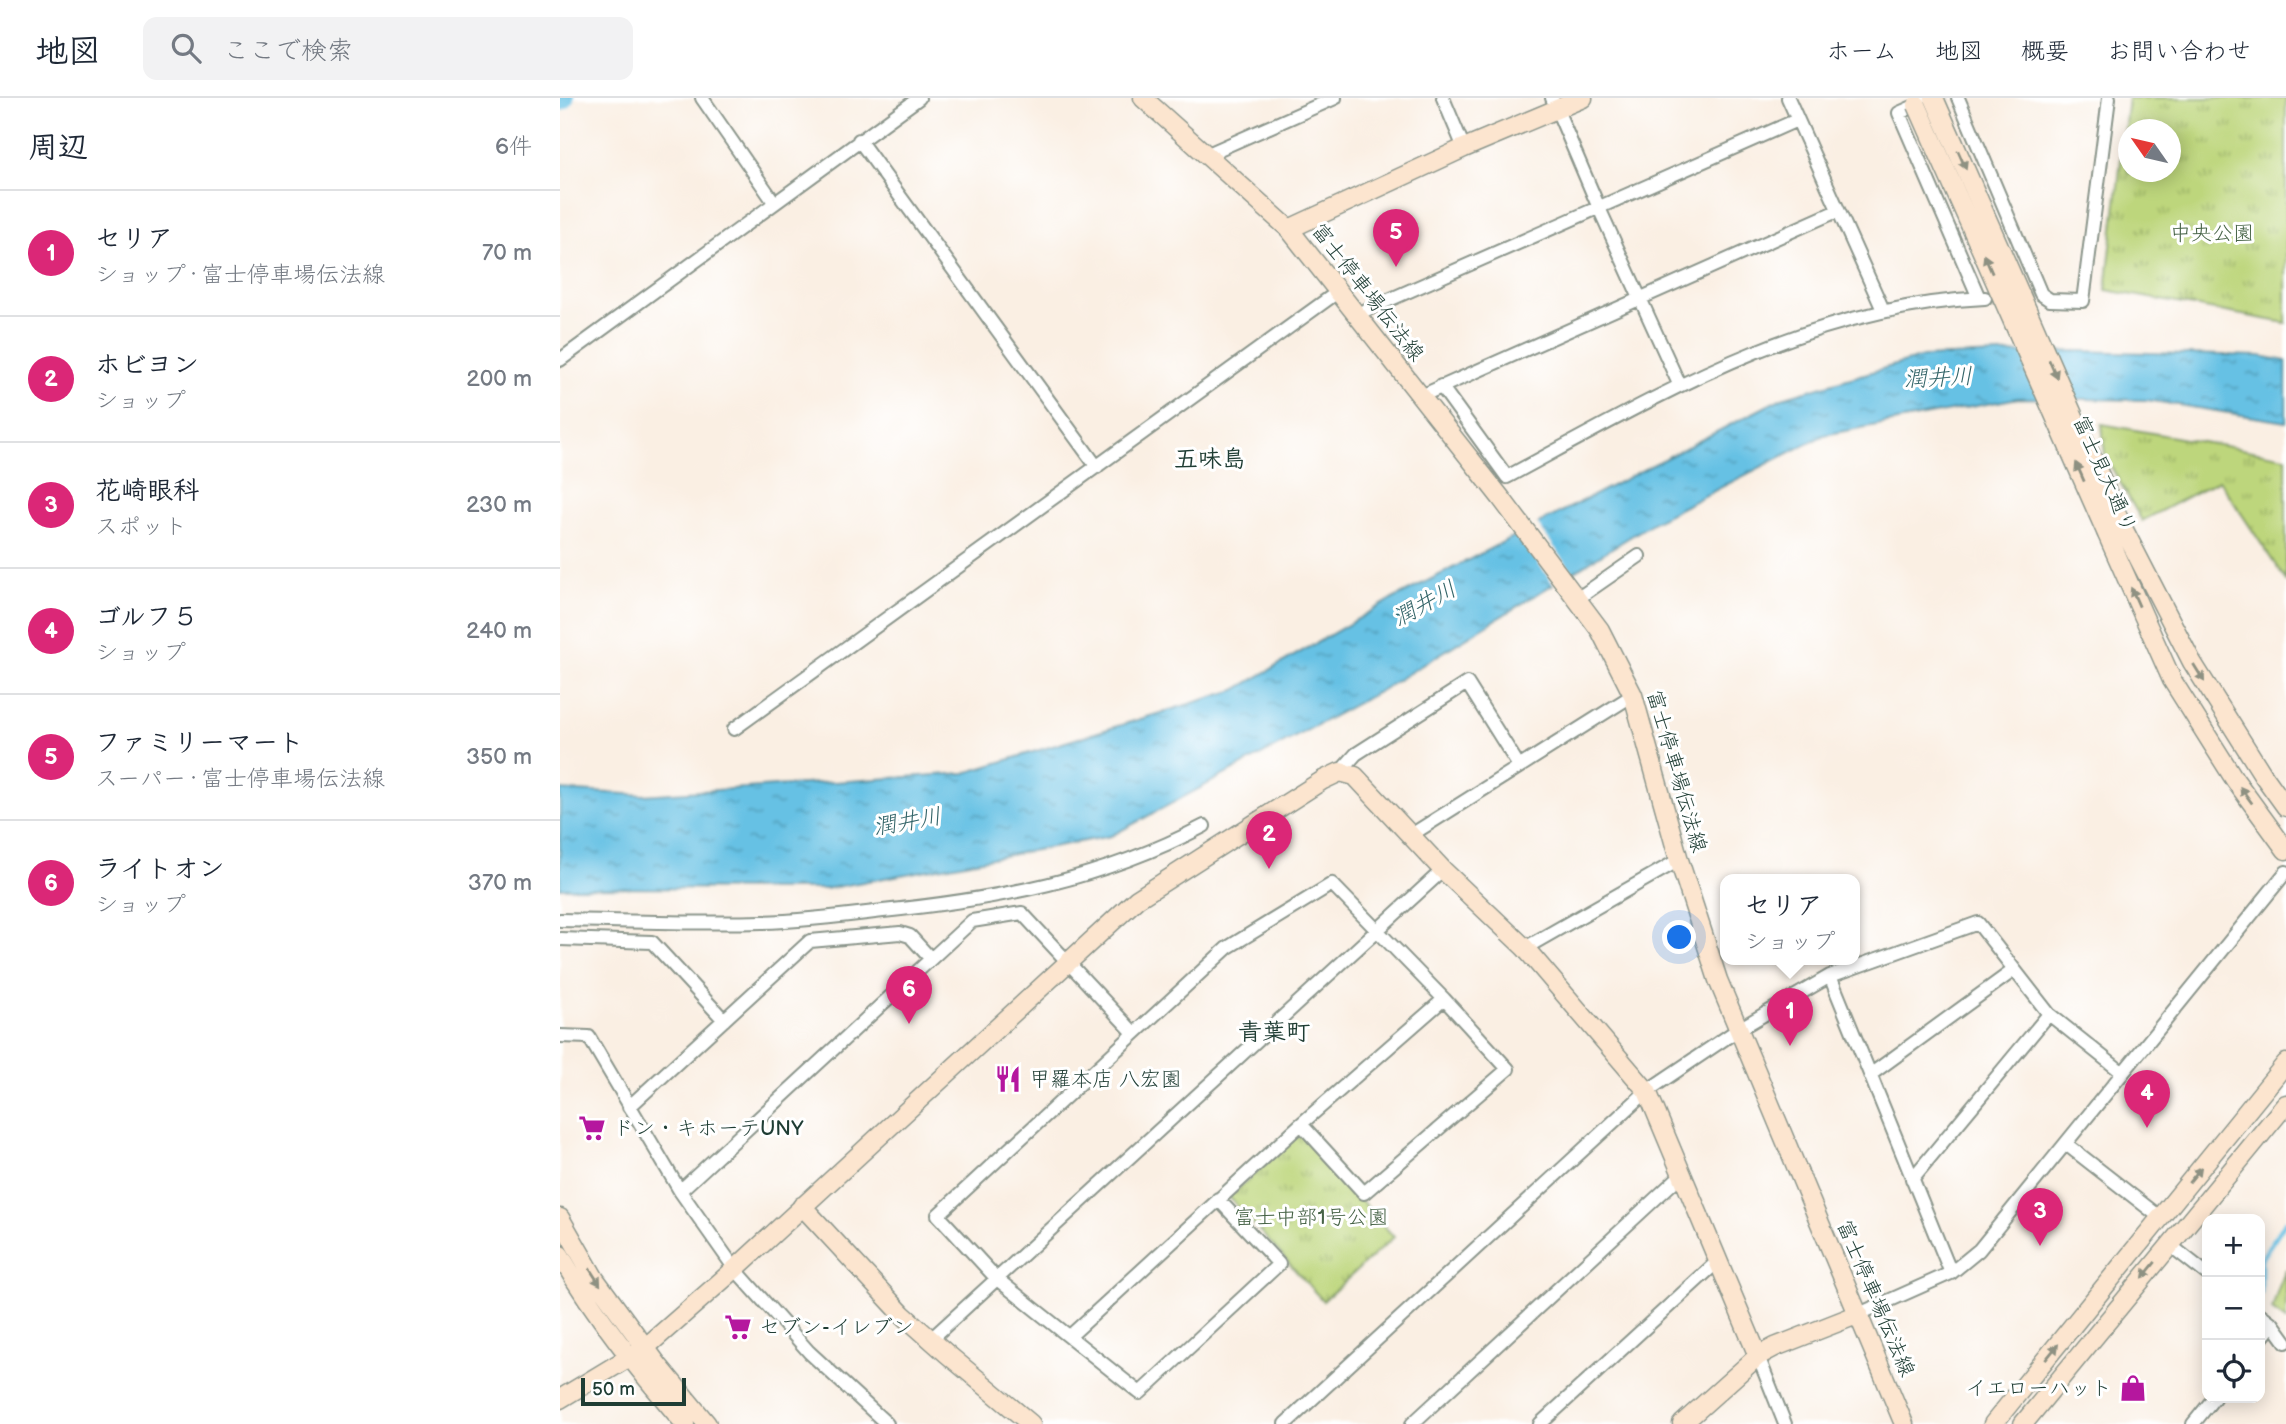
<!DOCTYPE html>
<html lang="ja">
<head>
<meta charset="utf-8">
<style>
	:root { --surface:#fff; --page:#f2f2f3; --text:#1f2937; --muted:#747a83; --line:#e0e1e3; --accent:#db2777 }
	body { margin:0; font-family:"Balsamiq Sans","Klee One",sans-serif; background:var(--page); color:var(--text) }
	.controls { position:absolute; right:21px; bottom:21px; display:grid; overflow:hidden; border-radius:14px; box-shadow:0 4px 18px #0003 }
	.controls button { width:63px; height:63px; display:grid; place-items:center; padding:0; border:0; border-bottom:2px solid var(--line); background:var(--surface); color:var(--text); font:35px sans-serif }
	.compass { position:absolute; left:1558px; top:21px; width:63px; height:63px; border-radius:50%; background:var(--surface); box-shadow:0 4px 18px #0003; rotate:304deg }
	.scale { position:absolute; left:21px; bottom:18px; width:105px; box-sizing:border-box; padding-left:7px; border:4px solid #1f3d34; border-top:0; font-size:19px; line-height:24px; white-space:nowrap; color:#1f3d34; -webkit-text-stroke:5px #fff; paint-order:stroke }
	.you { position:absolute; left:1120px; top:840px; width:24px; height:24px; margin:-18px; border:5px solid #fff; border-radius:50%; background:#1a73e8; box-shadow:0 0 0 10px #1a73e833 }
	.badge { display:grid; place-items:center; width:46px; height:46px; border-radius:50%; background:var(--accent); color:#fff; font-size:23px; font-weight:700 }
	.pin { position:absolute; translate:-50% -58px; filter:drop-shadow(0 2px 4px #0008) }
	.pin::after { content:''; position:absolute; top:37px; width:24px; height:21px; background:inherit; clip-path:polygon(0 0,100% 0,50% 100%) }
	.popup { position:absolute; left:1160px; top:776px; width:140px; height:91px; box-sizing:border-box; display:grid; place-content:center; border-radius:14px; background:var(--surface); filter:drop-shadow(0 2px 5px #0005); font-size:23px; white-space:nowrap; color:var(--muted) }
	.popup b { font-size:26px; color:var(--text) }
	.popup::after { content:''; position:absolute; left:50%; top:100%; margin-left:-14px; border:14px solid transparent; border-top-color:var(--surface) }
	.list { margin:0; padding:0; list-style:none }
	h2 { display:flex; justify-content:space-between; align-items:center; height:91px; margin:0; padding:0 28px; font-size:30px }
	h2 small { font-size:23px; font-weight:400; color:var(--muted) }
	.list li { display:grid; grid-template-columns:46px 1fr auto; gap:21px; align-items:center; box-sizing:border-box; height:126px; padding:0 28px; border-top:2px solid var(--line) }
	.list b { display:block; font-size:26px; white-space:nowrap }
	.list p { margin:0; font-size:23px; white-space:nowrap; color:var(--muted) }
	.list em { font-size:23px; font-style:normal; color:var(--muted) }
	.icon { flex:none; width:38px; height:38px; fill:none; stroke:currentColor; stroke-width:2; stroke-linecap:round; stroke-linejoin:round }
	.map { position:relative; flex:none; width:1726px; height:1326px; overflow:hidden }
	header { display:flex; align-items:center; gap:42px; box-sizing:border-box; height:98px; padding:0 35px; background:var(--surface); border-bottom:2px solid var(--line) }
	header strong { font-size:33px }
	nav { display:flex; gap:38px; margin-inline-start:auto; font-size:24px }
	.search { width:490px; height:63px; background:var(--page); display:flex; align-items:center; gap:18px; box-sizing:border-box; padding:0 24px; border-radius:14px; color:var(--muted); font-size:26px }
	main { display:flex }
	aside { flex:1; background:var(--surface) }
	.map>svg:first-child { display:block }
	.park { fill:url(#park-tufts); stroke:#6e8a58; stroke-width:2; fill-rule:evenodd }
	.water { fill:url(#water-ripples); stroke:#427f8c; stroke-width:2 }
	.pier { fill:#faefe3 }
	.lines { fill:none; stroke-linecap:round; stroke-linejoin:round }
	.stream { stroke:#66c1e4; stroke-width:4.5 }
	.river { stroke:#66c1e4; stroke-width:24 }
	.street-tunnel { stroke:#cecbc0; stroke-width:12; stroke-dasharray:12 6; stroke-linecap:butt }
	.street-casing { stroke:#8c968c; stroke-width:16 }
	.secondary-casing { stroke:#8c968c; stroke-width:21 }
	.street { stroke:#fff; stroke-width:12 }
	.secondary { stroke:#fce5cf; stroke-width:18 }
	.secondary-bridge-casing { stroke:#8c968c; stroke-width:21; stroke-linecap:butt }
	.secondary-bridge { stroke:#fce5cf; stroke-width:18 }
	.oneway { fill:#8e9182 }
	.labels { text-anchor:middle; stroke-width:6; stroke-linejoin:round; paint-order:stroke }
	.park-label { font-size:21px; fill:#466346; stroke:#fff }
	.street-label { font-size:21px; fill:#1f3d34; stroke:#fff }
	.poi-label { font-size:21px; fill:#1f3d34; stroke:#fff; text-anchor:start }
	.water-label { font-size:23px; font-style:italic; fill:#346569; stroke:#fff }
	.quarter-label { font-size:24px; font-weight:bold; fill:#1f3d34; stroke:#fff }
</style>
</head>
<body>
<header>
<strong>地図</strong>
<div class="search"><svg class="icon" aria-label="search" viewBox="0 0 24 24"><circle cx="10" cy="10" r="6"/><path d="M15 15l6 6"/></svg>ここで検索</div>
<nav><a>ホーム</a><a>地図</a><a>概要</a><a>お問い合わせ</a></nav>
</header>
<main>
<aside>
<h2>周辺<small>6件</small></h2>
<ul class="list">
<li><span class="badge">1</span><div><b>セリア</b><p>ショップ · 富士停車場伝法線</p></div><em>70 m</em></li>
<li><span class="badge">2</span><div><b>ホビヨン</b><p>ショップ</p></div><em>200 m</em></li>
<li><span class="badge">3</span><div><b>花崎眼科</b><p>スポット</p></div><em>230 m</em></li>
<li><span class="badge">4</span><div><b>ゴルフ５</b><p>ショップ</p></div><em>240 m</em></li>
<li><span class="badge">5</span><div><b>ファミリーマート</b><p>スーパー · 富士停車場伝法線</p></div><em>350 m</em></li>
<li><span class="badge">6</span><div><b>ライトオン</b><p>ショップ</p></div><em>370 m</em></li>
</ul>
</aside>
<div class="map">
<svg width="1726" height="1326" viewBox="0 0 1726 1326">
	<defs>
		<pattern id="park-tufts" width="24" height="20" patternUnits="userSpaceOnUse" patternTransform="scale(1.75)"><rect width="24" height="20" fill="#bdd67b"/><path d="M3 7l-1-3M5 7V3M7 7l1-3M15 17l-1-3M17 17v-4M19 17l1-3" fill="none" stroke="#99af66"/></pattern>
		<pattern id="water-ripples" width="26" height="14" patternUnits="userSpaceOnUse" patternTransform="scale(1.75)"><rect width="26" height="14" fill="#66c1e4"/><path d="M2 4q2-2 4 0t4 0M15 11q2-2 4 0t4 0" fill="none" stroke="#539eba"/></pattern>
	</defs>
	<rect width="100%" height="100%" fill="#fff"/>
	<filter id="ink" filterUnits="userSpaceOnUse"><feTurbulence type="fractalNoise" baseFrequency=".0143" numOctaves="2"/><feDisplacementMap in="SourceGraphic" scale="14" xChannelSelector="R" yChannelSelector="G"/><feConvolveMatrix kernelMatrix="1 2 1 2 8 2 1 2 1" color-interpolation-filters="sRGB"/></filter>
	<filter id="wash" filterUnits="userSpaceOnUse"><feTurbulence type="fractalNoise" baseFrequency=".00686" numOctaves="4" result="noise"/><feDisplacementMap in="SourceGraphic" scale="28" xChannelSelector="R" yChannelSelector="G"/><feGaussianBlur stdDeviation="1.57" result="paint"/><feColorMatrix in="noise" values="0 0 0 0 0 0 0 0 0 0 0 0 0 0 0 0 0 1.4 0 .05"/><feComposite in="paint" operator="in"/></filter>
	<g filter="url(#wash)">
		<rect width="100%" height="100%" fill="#faefe3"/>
		<path class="park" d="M 1568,0 L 1726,0 L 1726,225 L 1546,192 ZM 1568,32 L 1610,32 L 1610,74 L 1568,74 Z
			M 1542,326 L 1726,359 L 1726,483 L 1659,382 L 1582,423 L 1545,358 Z
			M 740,1035 L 834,1139 L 763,1203 L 669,1099 Z
			M 1726,1171 L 1726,1222 L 1712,1212 L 1717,1194 Z"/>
		<path class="water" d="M 1516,253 L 1700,258 L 1726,263 L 1726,324 L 1587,302 L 1458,300 L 1264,337 L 1099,421 L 820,593 L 551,738 L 265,791 L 0,790 L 0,692 L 83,697 L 405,675 L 675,592 L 829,503 L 1222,300 L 1363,259 Z"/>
		<path class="pier" d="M 975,423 L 1015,477 L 996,489 L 955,434 Z"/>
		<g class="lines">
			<path class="stream" d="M 1701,1195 L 1701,1161 L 1726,1123"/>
			<path class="river" d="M 0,1 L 2,0"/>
		</g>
	</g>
	<g filter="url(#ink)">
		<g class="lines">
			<path class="street-tunnel" d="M 1425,200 L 1481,196"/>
			<defs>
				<path id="street" d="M 142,0 L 214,104
					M 883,0 L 904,50
					M 992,0 L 1039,110 L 1119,286
					M 1228,0 L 1323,212
					M 1398,0 L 1481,196 L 1490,202 L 1523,203 L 1549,0
					M 1357,7 L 1339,15 L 1419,200
					M 299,42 L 537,369
					M 648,56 L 775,0
					M 797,216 L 1237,22
					M 0,262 L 359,0
					M 881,288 L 947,379 C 1099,297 1247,208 1425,200
					M 861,298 L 1277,113
					M 1017,501 L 1079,458
					M 174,631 L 779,193
					M 780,674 L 796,656 L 907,585 L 959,668
					M 851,737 L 1073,597
					M 0,822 C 67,823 135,826 202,824 C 242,823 283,818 323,813 C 438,801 541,782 644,728
					M 0,841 L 92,844 L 164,922
					M 965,850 L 1119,762
					M 1270,878 L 1391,1175
					M 0,938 L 29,939 L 120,1093 L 175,1171 L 249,1254 L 327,1326
					M 1310,977 L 1454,872
					M 69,1009 L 250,843 L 340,835 L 350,838 L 371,861
					M 1506,1046 L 1601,1120
					M 1352,1081 L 1489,916
					M 120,1093 L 412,823 L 462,815 L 574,935
					M 658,1101 L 719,1166 L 580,1295 L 437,1181 L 378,1117 L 667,850 L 772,786 L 884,901 L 948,971 L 804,1095 L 741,1026
					M 1610,1147 L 1647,1176
					M 1299,1216 L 1391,1175 L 1419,1152 L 1726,774
					M 1700,1216 L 1713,1226 L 1726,1244
					M 510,1238 L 741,1026 L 884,901
					M 370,1242 L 883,772
					M 1700,1242 L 1713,1226
					M 1198,1258 L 1225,1326
					M 725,1326 L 1087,993 L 1179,931 L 1270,878 L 1418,825 L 1489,916 L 1563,975
					M 852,1326 L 1121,1077
					M 980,1326 L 1158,1163
					M 1633,1326 L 1654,1300"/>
				<path id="secondary" d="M 583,0 L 729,131 L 941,400 L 1040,532 L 1073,597 L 1119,762 L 1158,882 L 1344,1326
					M 729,131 L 904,50 L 1023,0
					M 1562,428 L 1632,564 L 1703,677 L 1726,709
					M 1547,436 L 1612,582 L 1675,682 L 1726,752
					M 242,1108 L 342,1216 L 386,1255 L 471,1326
					M 0,1120 L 35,1181 L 98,1267 L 147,1326
					M 0,1157 C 35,1218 79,1272 125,1326
					M 0,1301 L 86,1249 L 175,1171 L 577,801 L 763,682 L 780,674 L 795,678 L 883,772 L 965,850 L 1087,993 L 1198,1258
					M 1122,1326 L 1198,1258 L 1215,1249 L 1299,1216
					M 1433,1326 L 1726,965
					M 1463,1326 L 1726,1006"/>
			</defs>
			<use href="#street" class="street-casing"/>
			<use href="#secondary" class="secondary-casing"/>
			<use href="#street" class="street"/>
			<use href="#secondary" class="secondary"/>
			<defs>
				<path id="secondary-bridge" d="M 1374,0 L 1562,428
					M 1357,7 L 1547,436"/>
			</defs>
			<use href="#secondary-bridge" class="secondary-bridge-casing"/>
			<use href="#secondary-bridge" class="secondary-bridge"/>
		</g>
		<defs><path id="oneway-solid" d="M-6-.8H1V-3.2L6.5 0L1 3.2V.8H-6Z" transform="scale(1.75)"/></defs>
		<g class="oneway">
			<use href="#oneway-solid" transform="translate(1402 62) rotate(66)"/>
			<use href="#oneway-solid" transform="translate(1428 166) rotate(-114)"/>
			<use href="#oneway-solid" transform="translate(1493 271) rotate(66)"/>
			<use href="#oneway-solid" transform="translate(1520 374) rotate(-114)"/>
			<use href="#oneway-solid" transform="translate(1575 499) rotate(-114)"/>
			<use href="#oneway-solid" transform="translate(1639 575) rotate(58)"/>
			<use href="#oneway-solid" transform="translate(1686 697) rotate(-126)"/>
			<use href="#oneway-solid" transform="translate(1635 1077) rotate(-51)"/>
			<use href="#oneway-solid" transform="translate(1589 1172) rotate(129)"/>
			<use href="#oneway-solid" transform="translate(35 1179) rotate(57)"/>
			<use href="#oneway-solid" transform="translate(1492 1254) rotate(-51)"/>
		</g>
	</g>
	<defs>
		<symbol id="restaurant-bare" viewBox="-9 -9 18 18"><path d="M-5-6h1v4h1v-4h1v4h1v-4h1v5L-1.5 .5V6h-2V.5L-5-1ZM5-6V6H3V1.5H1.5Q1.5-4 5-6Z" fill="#b5179e" stroke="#fff" stroke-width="2.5" paint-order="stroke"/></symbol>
		<symbol id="supermarket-bare" viewBox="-9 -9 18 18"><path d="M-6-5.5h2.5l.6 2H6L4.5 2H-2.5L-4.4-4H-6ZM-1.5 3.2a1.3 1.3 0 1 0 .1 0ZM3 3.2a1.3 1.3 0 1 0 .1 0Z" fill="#b5179e" stroke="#fff" stroke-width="2.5" paint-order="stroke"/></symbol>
		<symbol id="shop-bare" viewBox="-9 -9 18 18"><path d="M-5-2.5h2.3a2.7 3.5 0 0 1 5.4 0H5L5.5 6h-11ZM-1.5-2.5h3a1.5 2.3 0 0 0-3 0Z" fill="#b5179e" stroke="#fff" stroke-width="2.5" paint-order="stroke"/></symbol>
	</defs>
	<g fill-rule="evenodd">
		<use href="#restaurant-bare" x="429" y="962" width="38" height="38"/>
		<use href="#supermarket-bare" x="13" y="1011" width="38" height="38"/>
		<use href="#supermarket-bare" x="159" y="1210" width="38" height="38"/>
		<use href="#shop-bare" x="1554" y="1271" width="38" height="38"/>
	</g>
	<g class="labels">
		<g class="park-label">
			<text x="1652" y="142">中央公園</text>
			<text x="751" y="1126">富士中部1号公園</text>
		</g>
		<g class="street-label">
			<text transform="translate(808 194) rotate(52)" y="7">富士停車場伝法線</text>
			<text transform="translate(1545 376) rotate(66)" y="7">富士見大通り</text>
			<text transform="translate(1117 673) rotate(74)" y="7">富士停車場伝法線</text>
			<text transform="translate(1316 1200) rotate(67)" y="7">富士停車場伝法線</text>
		</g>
		<g class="poi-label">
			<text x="469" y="988">甲羅本店 八宏園</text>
			<text x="53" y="1037">ドン・キホーテUNY</text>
			<text x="199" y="1236">セブン-イレブン</text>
			<text x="1552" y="1297" text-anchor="end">イエローハット</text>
		</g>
		<g class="water-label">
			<text transform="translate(1378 279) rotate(-3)" y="8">潤井川</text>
			<text transform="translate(864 505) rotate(-29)" y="8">潤井川</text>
			<text transform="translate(347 723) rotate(-10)" y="8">潤井川</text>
		</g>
		<g class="quarter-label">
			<text x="650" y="369">五味島</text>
			<text x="714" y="942">青葉町</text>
		</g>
	</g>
</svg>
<div class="controls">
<button>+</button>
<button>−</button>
<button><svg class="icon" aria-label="locate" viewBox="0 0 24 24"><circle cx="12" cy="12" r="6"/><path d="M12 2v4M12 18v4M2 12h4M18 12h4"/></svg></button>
</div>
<svg class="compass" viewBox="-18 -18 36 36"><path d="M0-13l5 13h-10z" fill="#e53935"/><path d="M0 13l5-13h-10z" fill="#747a83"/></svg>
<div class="scale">50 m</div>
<div class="you"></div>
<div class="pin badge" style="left:1230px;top:948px">1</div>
<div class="popup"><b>セリア</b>ショップ</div>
<div class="pin badge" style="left:709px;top:771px">2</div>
<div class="pin badge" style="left:1480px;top:1148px">3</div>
<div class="pin badge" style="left:1587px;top:1030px">4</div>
<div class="pin badge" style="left:836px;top:169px">5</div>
<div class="pin badge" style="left:349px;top:926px">6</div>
</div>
</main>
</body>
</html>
